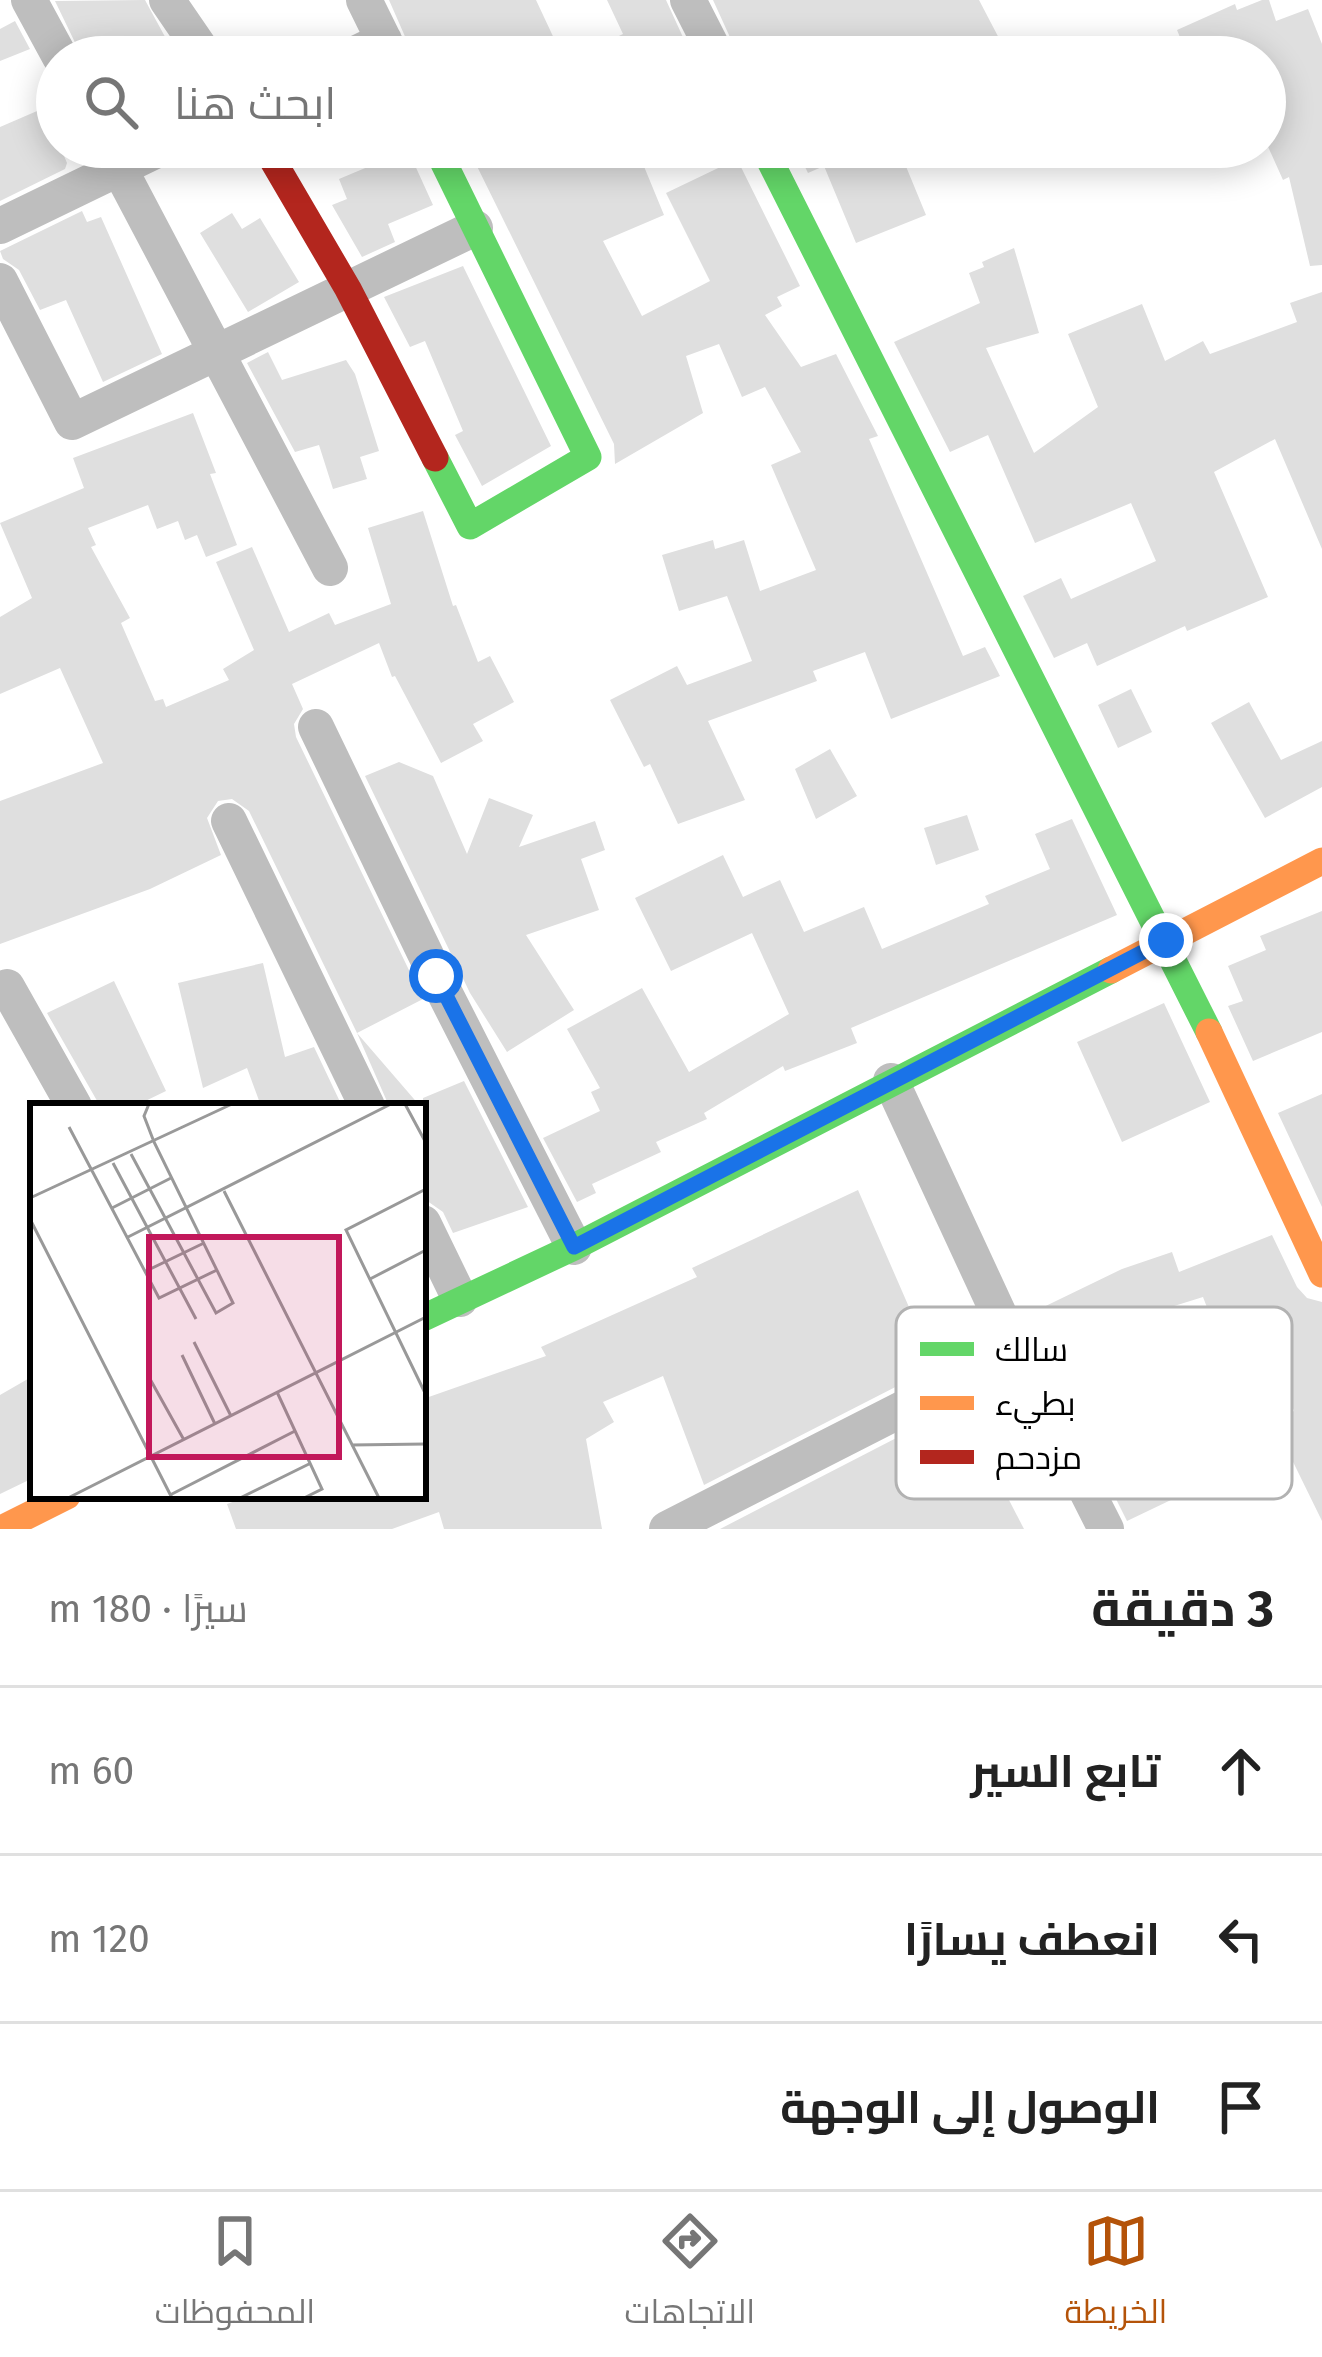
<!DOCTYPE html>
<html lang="ar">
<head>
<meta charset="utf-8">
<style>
	:root { --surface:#fff; --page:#f2f2f2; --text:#222; --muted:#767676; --line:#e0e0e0; --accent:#b45309 }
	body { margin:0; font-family:"Fira Sans",Cairo,sans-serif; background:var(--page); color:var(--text); direction:rtl }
	.stop { position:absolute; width:36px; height:36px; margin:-27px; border:9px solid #1a73e8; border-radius:50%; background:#fff }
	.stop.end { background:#1a73e8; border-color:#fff; box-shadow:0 3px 12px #0008 }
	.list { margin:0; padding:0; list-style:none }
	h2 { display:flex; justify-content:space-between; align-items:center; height:156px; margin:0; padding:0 48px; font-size:51px }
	h2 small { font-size:39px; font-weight:400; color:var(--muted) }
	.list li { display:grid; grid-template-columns:78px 1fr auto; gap:36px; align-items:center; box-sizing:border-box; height:168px; padding:0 48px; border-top:3px solid var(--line) }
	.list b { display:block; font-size:45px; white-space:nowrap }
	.list em { font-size:39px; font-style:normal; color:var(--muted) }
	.icon { flex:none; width:66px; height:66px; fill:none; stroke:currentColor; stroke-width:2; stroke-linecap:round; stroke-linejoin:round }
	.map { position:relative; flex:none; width:1322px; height:1529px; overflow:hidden; direction:ltr }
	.search { position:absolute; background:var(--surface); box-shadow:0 6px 30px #0003; left:36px; right:36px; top:36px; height:132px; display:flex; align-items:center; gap:30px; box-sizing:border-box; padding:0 42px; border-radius:66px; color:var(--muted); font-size:45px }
	.sheet { height:660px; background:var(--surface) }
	nav { display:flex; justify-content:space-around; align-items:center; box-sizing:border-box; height:168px; border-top:3px solid var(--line); background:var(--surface); font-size:33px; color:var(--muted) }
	nav a { display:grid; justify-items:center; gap:6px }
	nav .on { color:var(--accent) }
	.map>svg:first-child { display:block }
	.building { fill:#dfdfdf }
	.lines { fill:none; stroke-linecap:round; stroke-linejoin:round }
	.street { stroke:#bebebe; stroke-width:36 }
	.fast { stroke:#63d668; stroke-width:27 }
	.slow { stroke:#ff974d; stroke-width:27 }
	.jam { stroke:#b3261e; stroke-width:27 }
	.route { stroke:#1a73e8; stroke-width:15 }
	.inset-road { fill:none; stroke:#999; stroke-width:3 }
	.view { fill:#c2185b; fill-opacity:0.15; stroke:#c2185b; stroke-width:6 }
	.inset-edge { fill:none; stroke:#000; stroke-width:6 }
	.key { fill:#fff; stroke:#b2b2b2; stroke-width:3 }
	.key-label { font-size:33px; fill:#000 }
</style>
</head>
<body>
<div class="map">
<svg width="1322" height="1529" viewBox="0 0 1322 1529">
	<rect width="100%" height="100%" fill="#fff"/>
	<path class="building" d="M 145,0 L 176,57 L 122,57 L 117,44 L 93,57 L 82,57 L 55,1 Z
		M 389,0 L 536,0 L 558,47 L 536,57 L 414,57 Z
		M 607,0 L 666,0 L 692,57 L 575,57 L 623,34 Z
		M 713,0 L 979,0 L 1002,44 L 978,57 L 739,57 Z
		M 1262,0 L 1269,0 L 1276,21 L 1308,9 L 1322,44 L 1322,265 L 1310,266 L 1289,177 L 1283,180 L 1265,140 L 1265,111 L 1283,103 L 1265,57 L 1188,57 L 1177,30 L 1235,4 L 1237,10 Z
		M 15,21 L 30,49 L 0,61 L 0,29 Z
		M 44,108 L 67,163 L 65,169 L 0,201 L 0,127 Z
		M 636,147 L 664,215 L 603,241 L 642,316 L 710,281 L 666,193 L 737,159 L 800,286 L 777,297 L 782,306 L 765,315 L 801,367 L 836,354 L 878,436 L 869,439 L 963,656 L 985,647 L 1000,676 L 891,719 L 865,652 L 813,671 L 817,681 L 708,721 L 745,800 L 678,824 L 650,764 L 644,767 L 610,700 L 677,666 L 687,685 L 752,661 L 727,596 L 679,611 L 662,555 L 713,540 L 715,549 L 744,540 L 760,591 L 816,570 L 771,465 L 801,452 L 765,387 L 742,397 L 719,344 L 686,356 L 703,413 L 615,464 L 614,444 L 468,148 Z
		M 795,147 L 898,147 L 926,215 L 856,243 L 824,166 L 808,173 Z
		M 408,150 L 433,205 L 388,224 L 395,242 L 362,257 L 332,205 L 347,199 L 339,179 Z
		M 82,211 L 87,222 L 101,217 L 162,354 L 103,382 L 66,300 L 40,310 L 19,270 L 3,259 L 0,251 Z
		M 232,213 L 242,229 L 260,218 L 299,282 L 248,312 L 200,233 Z
		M 1014,248 L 1039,333 L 986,348 L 1034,453 L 1098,407 L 1068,334 L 1142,304 L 1165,361 L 1203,341 L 1210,354 L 1297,322 L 1290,303 L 1322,292 L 1322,549 L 1275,439 L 1214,472 L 1268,597 L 1187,631 L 1185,626 L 1097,666 L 1087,643 L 1054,658 L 1023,596 L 1061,578 L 1071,599 L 1156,561 L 1131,503 L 1035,543 L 988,435 L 950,452 L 894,342 L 980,303 L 969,273 L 984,267 L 982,262 Z
		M 463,266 L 551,446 L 482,486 L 455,435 L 463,431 L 425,341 L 410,347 L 384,297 Z
		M 268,352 L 282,380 L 346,360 L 355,374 L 379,451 L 360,457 L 367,479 L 333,489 L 319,445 L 295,452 L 247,363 Z
		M 193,413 L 216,473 L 210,474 L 237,545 L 206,557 L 197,535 L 185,540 L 178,521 L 157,529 L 148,505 L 88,528 L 96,545 L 91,547 L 130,618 L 121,623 L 155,701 L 163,699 L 166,707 L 229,680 L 223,669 L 254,650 L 216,562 L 252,547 L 289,632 L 329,613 L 335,625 L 391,604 L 368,528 L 423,511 L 453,606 L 456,605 L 478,662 L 490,656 L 514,702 L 473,724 L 483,741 L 441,763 L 395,676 L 392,677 L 379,643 L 292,684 L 303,709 L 294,724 L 296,737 L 423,999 L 357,1033 L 249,811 L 232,799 L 218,801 L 207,818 L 221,855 L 150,889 L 0,944 L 0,801 L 103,763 L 60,668 L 0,694 L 0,617 L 32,598 L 0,523 L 84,488 L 73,458 Z
		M 1131,689 L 1152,732 L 1118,748 L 1098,705 Z
		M 1249,702 L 1281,760 L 1322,741 L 1322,787 L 1265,818 L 1211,723 Z
		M 830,749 L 857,796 L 816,819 L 795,769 Z
		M 399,762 L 433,776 L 467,854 L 489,798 L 533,815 L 519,847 L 595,821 L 605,850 L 581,859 L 599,910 L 526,935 L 574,1010 L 507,1052 L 470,993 L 365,776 Z
		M 967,815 L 979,850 L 936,865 L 924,828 Z
		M 1072,819 L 1117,915 L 851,1028 L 857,1043 L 785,1071 L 783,1066 L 704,1113 L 707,1119 L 656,1142 L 661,1152 L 592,1184 L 596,1193 L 577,1202 L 543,1138 L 600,1111 L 591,1092 L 600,1088 L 567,1029 L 642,988 L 689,1072 L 789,1014 L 752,933 L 671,971 L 635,898 L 723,855 L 743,897 L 780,880 L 804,932 L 864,907 L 882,949 L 989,904 L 985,896 L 1050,869 L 1035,834 Z
		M 1322,911 L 1322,1032 L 1253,1061 L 1228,1006 L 1243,1001 L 1228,966 L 1266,950 L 1260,936 Z
		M 263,963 L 285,1057 L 314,1047 L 342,1106 L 261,1106 L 247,1068 L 203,1088 L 178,983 Z
		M 114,981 L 166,1091 L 135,1106 L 100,1106 L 47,1013 Z
		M 1164,1003 L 1210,1102 L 1122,1142 L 1077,1042 Z
		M 357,1033 L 420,1106 L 389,1106 Z
		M 464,1081 L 528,1207 L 453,1233 L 443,1212 L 423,1198 L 423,1098 Z
		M 1322,1094 L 1322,1207 L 1278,1113 Z
		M 858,1190 L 922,1337 L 898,1348 L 913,1378 L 704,1485 L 663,1376 L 603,1402 L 614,1422 L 586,1439 L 602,1529 L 444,1529 L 439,1512 L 392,1529 L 236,1529 L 227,1504 L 249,1496 L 423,1496 L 423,1399 L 546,1356 L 541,1347 L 697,1277 L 692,1268 Z
		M 1272,1235 L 1297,1287 L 1307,1298 L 1322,1302 L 1322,1521 L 1273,1421 L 1294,1411 L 1268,1346 L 1228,1362 L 1203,1297 L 1142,1316 L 1047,1362 L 1025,1316 L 1122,1269 L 1172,1252 L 1179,1272 Z
		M 33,1376 L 33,1478 L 0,1494 L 0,1395 Z
		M 970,1400 L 1001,1468 L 994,1471 L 1024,1529 L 720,1529 Z
		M 1178,1422 L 1194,1453 L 1206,1448 L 1219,1477 L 1127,1521 L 1097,1461 Z"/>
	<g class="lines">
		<path class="street" d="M 29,0 L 60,57
			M 167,0 L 206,57
			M 364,0 L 392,57
			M 688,0 L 717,57
			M 349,57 L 384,40
			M 108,147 L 330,568
			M 0,226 L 163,147
			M 0,281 L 72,422 L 475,228
			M 316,727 L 436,976 L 574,1247
			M 229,821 L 367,1106
			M 7,987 L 74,1106
			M 891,1081 L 1016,1351 L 1106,1529
			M 423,1223 L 460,1299
			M 667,1529 L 1016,1351"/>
		<path class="fast" d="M 763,147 L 1209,1032
			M 435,458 L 470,526 L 588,457 L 436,147
			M 423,1318 L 574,1247 L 1111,970"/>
		<path class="slow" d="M 1111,970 L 1322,861
			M 1209,1032 L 1322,1274
			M 1,1529 L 67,1496"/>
		<path class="jam" d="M 265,147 L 348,289 L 435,458"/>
	</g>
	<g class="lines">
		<path class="route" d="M 436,976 L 574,1247 L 1166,940"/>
	</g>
	<g transform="translate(30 1103)">
		<rect width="396" height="396" fill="#fff"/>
		<path class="inset-road" d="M 375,1 L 396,40M 39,24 L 129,195 L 187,167M 101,51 L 186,210 L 203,200 L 124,39 L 114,13 L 119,1M 83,60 L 166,216M 396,86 L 316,127 L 396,292M 194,88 L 349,395M 0,95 L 202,1M 82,105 L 141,75M 0,116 L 142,395M 98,134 L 361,1M 116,168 L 174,140M 340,176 L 396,147M 164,239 L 201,313M 152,252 L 185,321M 120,276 L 154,337M 247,289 L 292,386 L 274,395M 321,342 L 396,341M 140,392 L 265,328M 38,395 L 396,214M 210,395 L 281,360"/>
		<path class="view" d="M 119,134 L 309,134 L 309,354 L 119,354 Z"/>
		<rect width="396" height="396" class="inset-edge"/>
	</g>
	<rect x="896" y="1307" width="396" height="192" rx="18" class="key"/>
	<rect x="920" y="1342" width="54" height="14" fill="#63d668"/>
	<rect x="920" y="1396" width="54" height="14" fill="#ff974d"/>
	<rect x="920" y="1450" width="54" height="14" fill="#b3261e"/>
	<g class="key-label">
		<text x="995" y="1361">سالك</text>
		<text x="995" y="1415">بطيء</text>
		<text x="995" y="1469">مزدحم</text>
	</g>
</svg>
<div class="stop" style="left:436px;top:976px"></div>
<div class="stop end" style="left:1166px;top:940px"></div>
<div class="search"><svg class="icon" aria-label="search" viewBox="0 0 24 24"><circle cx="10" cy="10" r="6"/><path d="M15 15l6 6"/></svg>ابحث هنا</div>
</div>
<section class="sheet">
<h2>3 دقيقة<small>سيرًا · 180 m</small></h2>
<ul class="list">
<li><svg class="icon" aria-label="ahead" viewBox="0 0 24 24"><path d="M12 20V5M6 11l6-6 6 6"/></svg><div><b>تابع السير</b></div><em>60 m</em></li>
<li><svg class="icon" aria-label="left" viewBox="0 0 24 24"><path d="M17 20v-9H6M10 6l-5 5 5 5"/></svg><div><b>انعطف يسارًا</b></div><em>120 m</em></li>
<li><svg class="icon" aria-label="arrive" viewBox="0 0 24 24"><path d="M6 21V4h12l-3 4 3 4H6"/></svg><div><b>الوصول إلى الوجهة</b></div></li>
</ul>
</section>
<nav>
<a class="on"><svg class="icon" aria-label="map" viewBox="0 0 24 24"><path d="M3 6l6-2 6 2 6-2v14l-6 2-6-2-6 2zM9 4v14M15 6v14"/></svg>الخريطة</a>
<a><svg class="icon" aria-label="directions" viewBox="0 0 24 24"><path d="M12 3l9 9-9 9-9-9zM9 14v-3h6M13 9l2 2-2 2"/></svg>الاتجاهات</a>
<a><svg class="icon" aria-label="saved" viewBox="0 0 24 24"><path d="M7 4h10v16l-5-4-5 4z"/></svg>المحفوظات</a>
</nav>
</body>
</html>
